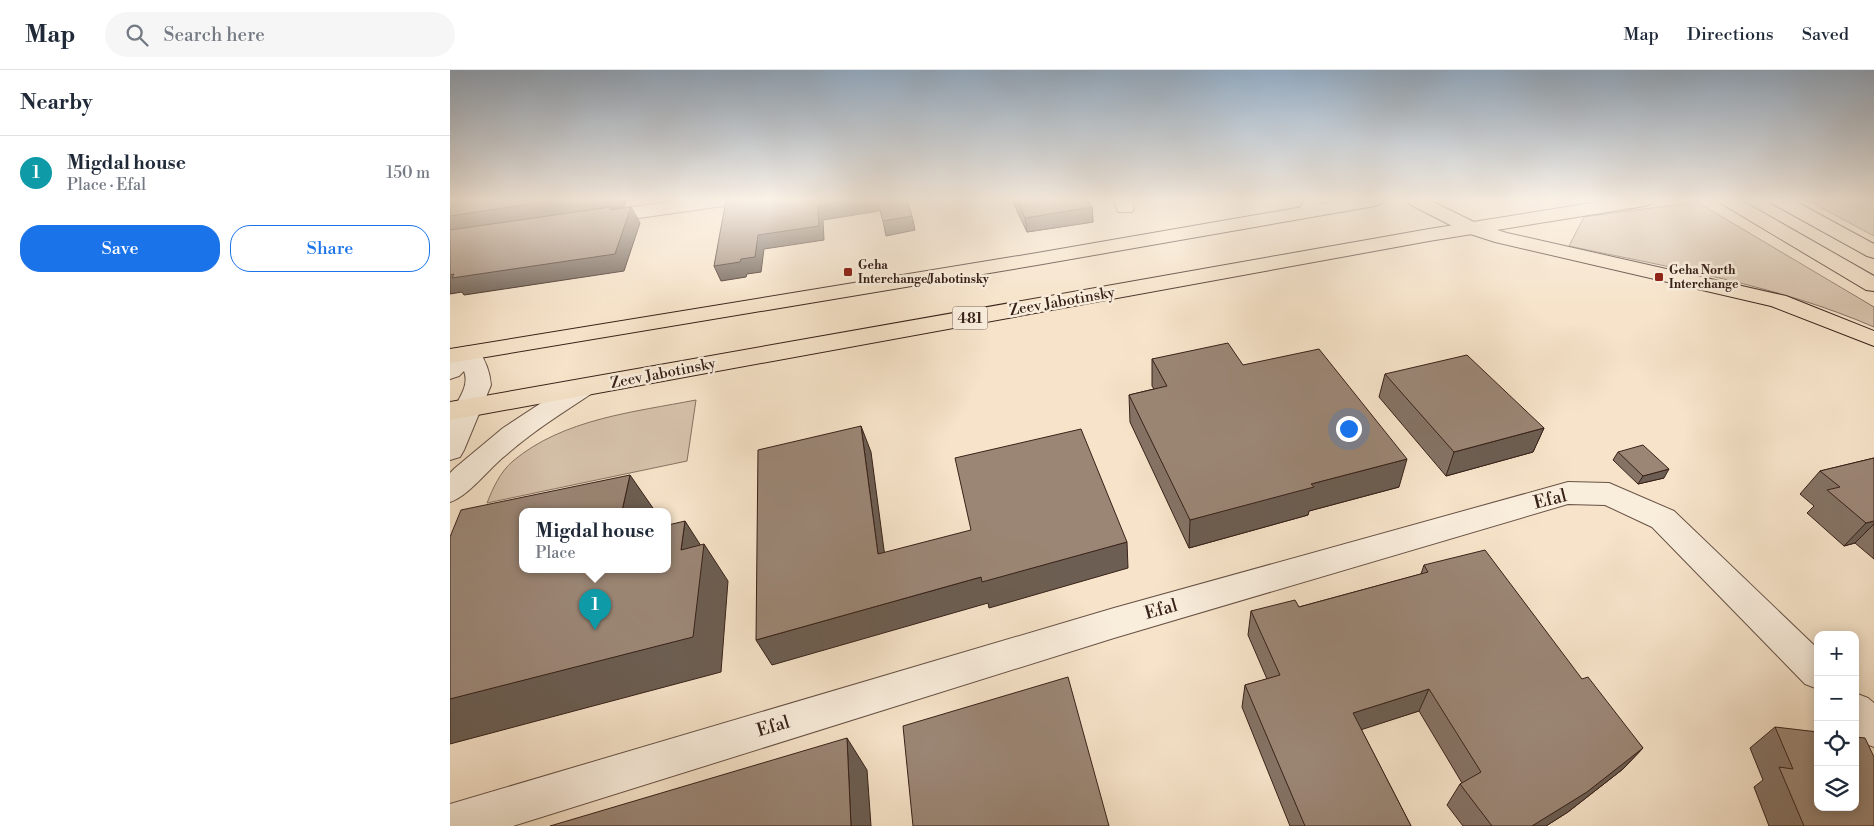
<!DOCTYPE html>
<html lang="en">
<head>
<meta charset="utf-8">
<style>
	:root { --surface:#fff; --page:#f6f6f7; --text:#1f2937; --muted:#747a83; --line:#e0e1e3; --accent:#1a73e8 }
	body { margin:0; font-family:"Libre Bodoni",serif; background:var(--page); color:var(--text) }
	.controls { position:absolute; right:15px; bottom:15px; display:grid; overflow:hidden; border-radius:10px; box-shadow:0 2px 12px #0003 }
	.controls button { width:45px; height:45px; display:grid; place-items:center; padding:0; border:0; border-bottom:1px solid var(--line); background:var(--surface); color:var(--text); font:25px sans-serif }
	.you { position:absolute; left:898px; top:358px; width:18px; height:18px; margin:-12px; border:4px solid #fff; border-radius:50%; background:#1a73e8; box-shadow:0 0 0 8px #1a73e833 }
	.badge { display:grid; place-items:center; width:32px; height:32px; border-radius:50%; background:var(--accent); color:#fff; font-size:16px; font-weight:700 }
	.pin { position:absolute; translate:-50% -41px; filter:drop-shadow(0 1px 2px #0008) }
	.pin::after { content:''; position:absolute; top:26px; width:18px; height:15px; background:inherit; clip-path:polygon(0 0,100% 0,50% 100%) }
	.popup { position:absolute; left:69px; top:438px; width:152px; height:65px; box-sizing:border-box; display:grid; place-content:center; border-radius:10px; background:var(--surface); filter:drop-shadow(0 1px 4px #0005); font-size:16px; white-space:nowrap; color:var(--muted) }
	.popup b { font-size:19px; color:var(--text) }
	.popup::after { content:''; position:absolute; left:50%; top:100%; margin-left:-10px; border:10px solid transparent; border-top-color:var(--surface) }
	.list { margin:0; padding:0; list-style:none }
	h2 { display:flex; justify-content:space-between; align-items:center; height:65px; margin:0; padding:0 20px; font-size:21px }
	h2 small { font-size:16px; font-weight:400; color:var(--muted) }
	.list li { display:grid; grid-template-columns:32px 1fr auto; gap:15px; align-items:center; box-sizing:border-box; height:75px; padding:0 20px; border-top:1px solid var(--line) }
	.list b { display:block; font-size:19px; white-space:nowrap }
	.list p { margin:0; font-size:16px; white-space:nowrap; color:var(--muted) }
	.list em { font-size:16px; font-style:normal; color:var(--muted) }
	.actions { display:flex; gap:10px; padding:15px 20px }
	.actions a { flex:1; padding:11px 0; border:1px solid var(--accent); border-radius:20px; text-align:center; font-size:18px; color:var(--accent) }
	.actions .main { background:var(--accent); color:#fff }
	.icon { flex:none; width:28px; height:28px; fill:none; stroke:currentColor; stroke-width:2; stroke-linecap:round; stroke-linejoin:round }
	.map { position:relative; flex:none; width:1424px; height:756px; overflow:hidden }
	header { display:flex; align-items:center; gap:30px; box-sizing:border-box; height:70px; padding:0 25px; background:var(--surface); border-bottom:1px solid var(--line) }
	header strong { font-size:24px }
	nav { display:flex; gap:28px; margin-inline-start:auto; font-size:18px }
	.search { width:350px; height:45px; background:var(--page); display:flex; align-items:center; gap:12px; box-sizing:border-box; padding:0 18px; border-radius:28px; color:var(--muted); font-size:19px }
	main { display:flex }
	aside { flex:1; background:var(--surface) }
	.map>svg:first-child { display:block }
	.green { fill:#d6c2ab; stroke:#877262 }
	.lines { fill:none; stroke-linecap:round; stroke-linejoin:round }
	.minor-casing { stroke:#685245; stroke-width:2 }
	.major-casing { stroke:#382119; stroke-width:2 }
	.highway-casing { stroke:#382119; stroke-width:2 }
	.minor { fill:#f9eddc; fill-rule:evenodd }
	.major { fill:#f6e3c9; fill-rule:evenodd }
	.highway { fill:#f6e3c9; fill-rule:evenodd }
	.wall { fill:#857365; stroke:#382119 }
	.shaded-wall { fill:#6c5e52; stroke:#382119 }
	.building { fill:#9b8675; stroke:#382119 }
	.poi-dot { fill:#8f2418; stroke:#f9eddc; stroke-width:2 }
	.labels { text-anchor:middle; stroke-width:5; stroke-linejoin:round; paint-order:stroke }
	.far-poi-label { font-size:12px; font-weight:bold; fill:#382119; stroke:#f9eddc; text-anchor:start }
	.shield { fill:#f9eddc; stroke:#725e54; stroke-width:1 }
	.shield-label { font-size:14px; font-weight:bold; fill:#382119 }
	.street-label { font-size:15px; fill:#382119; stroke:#f9eddc }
	.near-street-label { font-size:18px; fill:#382119; stroke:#f9eddc }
</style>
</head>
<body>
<header>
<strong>Map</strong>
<div class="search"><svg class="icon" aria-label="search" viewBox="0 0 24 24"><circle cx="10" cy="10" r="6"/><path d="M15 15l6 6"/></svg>Search here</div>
<nav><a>Map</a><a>Directions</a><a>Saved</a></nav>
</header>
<main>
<aside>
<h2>Nearby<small></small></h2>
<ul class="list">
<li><span class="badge" style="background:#0f9aa8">1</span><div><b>Migdal house</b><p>Place · Efal</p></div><em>150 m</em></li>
</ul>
<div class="actions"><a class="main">Save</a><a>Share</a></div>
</aside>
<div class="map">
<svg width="1424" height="756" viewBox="0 0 1424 756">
	<rect width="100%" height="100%" fill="#f6e3c9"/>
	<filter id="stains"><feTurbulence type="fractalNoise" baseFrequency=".004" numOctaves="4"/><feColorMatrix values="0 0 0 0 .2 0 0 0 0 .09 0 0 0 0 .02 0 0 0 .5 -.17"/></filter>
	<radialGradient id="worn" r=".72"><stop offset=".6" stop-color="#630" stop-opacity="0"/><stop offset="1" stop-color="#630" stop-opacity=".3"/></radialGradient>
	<path class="green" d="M 1357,130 L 1424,130 L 1424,166 Z
		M 1247,132 L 1424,237 L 1424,257 C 1327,215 1222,198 1119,176 L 1134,147 Z
		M 246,330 L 237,391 L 37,433 C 43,418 50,402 63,391 C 113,349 184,342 246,330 Z"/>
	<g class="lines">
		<defs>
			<path id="minor" d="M 233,130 L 282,130 L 279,134 L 273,136 L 146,154 L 139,152 L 136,148 L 139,144 L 146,142 Z
				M 664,130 L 682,130 L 684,138 L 682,142 L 668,142 Z
				M 19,276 L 27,278 C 35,289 40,302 41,315 L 14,380 L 10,387 L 0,390 C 0,377 0,362 0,350 C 3,333 21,319 14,301 L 9,306 L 0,309 L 0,288 L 11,278 Z
				M 132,310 L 141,312 L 145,318 L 141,324 C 112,343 82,362 56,385 C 39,398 19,426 0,432 L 0,403 L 5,398 L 53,358 L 123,312 Z
				M 1118,412 L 1159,413 L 1224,441 L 1368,579 L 1368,619 L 1355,614 L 1202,457 L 1155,435 L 1118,434 L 664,568 L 63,756 L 0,756 L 0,734 L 664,538 Z
				M 1405,623 L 1418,628 L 1424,633 L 1424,677 L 1411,672 L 1405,666 Z"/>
			<path id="major" d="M 893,130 L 934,130 L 931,134 L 925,136 L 587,195 L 0,293 L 0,279 L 587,183 Z
				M 1160,130 L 1204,130 L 1201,134 L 1195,136 L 979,171 L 0,350 L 0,332 L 979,159 Z"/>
			<path id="highway" d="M 853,130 L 871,130 L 865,145 L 851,145 L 849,141 Z
				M 956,130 L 979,130 L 1028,154 L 1057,163 L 1336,226 L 1424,261 L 1424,276 L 1321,236 L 1045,172 L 1014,162 L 959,134 Z
				M 1269,130 L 1291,130 L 1424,206 L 1424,221 L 1416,220 L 1272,134 Z
				M 1320,130 L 1343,130 L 1424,174 L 1424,188 L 1417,186 L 1323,134 Z"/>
		</defs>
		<use href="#minor" class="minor-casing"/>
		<use href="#major" class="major-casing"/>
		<use href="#highway" class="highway-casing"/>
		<use href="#minor" class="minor"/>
		<use href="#major" class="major"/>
		<use href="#highway" class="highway"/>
	</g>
	<path class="wall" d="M 562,130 L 637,130 L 642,137 L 643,152 L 577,162 Z
		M 702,289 L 793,295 L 949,417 L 859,441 L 858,445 L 739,478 L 680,352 L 679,325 L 704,319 L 702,316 Z
		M 935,304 L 1094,358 L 1083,382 L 996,406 L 929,327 Z
		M 1168,382 L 1214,408 L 1188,414 L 1163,390 Z
		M 1424,388 L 1424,489 L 1405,473 L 1394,476 L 1357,443 L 1364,436 L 1350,424 L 1370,401 Z
		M 974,495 L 1132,609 L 1193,678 L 1173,699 L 1118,742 L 1096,756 L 1013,756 L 997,735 L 1010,714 L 1012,713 L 969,641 L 911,659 L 961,756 L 840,756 L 792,637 L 795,615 L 817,609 L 798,565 L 801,541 L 849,537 L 971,504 Z
		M 1325,657 L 1424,756 L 1319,756 L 1304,717 L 1313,710 L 1300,678 Z"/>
	<path class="shaded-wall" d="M 106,130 L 177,130 L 174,137 L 162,139 L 169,153 L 0,164 L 0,146 Z
		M 404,130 L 427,130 L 429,141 L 373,150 L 374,170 L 314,179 L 311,202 L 297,204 L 296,207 L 271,211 L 264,196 L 291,189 L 308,165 L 368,136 Z
		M 181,137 L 190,153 L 174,201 L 14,225 L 12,222 L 0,224 L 0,205 L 4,204 Z
		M 642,137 L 643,152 L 577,162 L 575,148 Z
		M 462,146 L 465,160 L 436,166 L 433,151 Z
		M 411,356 L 421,382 L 438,510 L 428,484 Z
		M 1094,358 L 1083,382 L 996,406 L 1004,382 Z
		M 957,389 L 949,417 L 859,441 L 858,445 L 739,478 L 740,450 L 861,414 Z
		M 1219,399 L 1214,408 L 1188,414 L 1193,406 Z
		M 180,405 L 205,441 L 172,441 Z
		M 235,451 L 253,479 L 254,474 L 278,511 L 271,602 L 0,674 L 0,629 L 231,480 Z
		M 1424,451 L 1424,454 L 1405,473 L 1394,476 L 1416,453 Z
		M 677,472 L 678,498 L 539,538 L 538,533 L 322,595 L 306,570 L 531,507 Z
		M 979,619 L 969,641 L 895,665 L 903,643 Z
		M 397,668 L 417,700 L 421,756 L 401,756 Z
		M 1193,678 L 1173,699 L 1118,742 L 1096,756 L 1082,756 Z"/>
	<path class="building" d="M 0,130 L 106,130 L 0,146 Z
		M 276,130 L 404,130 L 368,136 L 369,156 L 308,165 L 305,187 L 291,189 L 290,192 L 264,196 Z
		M 427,130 L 457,130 L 462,146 L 433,151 Z
		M 567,130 L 637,130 L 642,137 L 575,148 Z
		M 161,137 L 160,140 L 181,137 L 165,184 L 2,208 L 4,204 L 0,205 L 0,160 Z
		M 778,273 L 793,295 L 869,279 L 957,389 L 861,414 L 864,417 L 740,450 L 679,325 L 717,316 L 702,289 Z
		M 1017,285 L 1094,358 L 1004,382 L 935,304 Z
		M 411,356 L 428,484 L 521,460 L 505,388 L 631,359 L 677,472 L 532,512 L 531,507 L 306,570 L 308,380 Z
		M 1193,375 L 1219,399 L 1193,406 L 1168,382 Z
		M 1424,388 L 1424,451 L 1416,453 L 1377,420 L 1390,417 L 1370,401 Z
		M 180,405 L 172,441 L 72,441 L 72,499 L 218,499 L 218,455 L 235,451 L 231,480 L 254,474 L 243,567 L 0,629 L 0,467 L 11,440 Z
		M 1035,480 L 1132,609 L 1138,607 L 1193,678 L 1137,722 L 1082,756 L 1042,756 L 1010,714 L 1031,702 L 979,619 L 903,643 L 961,756 L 855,756 L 795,615 L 830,605 L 801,541 L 845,530 L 849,537 L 978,502 L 974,495 Z
		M 618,607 L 659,756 L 463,756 L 453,656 Z
		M 1325,657 L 1368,662 L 1368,737 L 1405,737 L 1405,667 L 1415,668 L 1424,687 L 1424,756 L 1354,756 L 1329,697 L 1343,699 Z
		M 397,668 L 401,756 L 100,756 Z"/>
	<linearGradient id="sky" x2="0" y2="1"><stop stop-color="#93acc4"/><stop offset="0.55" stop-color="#fbf2e7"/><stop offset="1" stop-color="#fbf2e7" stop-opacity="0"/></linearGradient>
	<rect width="1424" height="236" fill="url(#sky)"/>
	<g class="poi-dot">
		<rect x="393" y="197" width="10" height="10" rx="2.5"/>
		<rect x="1204" y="202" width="10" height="10" rx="2.5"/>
	</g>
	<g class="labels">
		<g class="far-poi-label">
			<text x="408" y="199">Geha<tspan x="408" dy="14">Interchange/Jabotinsky</tspan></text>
			<text x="1219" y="204">Geha North<tspan x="1219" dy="14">Interchange</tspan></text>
		</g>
		<rect class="shield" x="502.5" y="236.5" width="35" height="23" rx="4"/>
		<g class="shield-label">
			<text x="520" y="253">481</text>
		</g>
		<g class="street-label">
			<text transform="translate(612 231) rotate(-10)" y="5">Zeev Jabotinsky</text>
			<text transform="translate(213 303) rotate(-11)" y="5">Zeev Jabotinsky</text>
		</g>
		<g class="near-street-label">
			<text transform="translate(1100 429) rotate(-14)" y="6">Efal</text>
			<text transform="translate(711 539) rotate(-16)" y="6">Efal</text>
			<text transform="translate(323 656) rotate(-17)" y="6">Efal</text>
		</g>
	</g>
	<rect width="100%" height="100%" filter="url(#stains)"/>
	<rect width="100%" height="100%" fill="url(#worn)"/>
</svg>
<div class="controls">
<button>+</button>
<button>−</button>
<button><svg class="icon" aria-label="locate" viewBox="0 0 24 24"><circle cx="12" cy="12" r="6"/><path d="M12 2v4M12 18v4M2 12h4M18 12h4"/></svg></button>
<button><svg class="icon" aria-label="layers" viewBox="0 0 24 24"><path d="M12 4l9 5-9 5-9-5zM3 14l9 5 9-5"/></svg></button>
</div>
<div class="you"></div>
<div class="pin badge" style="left:145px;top:560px;background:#0f9aa8">1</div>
<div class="popup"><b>Migdal house</b>Place</div>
</div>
</main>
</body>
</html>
